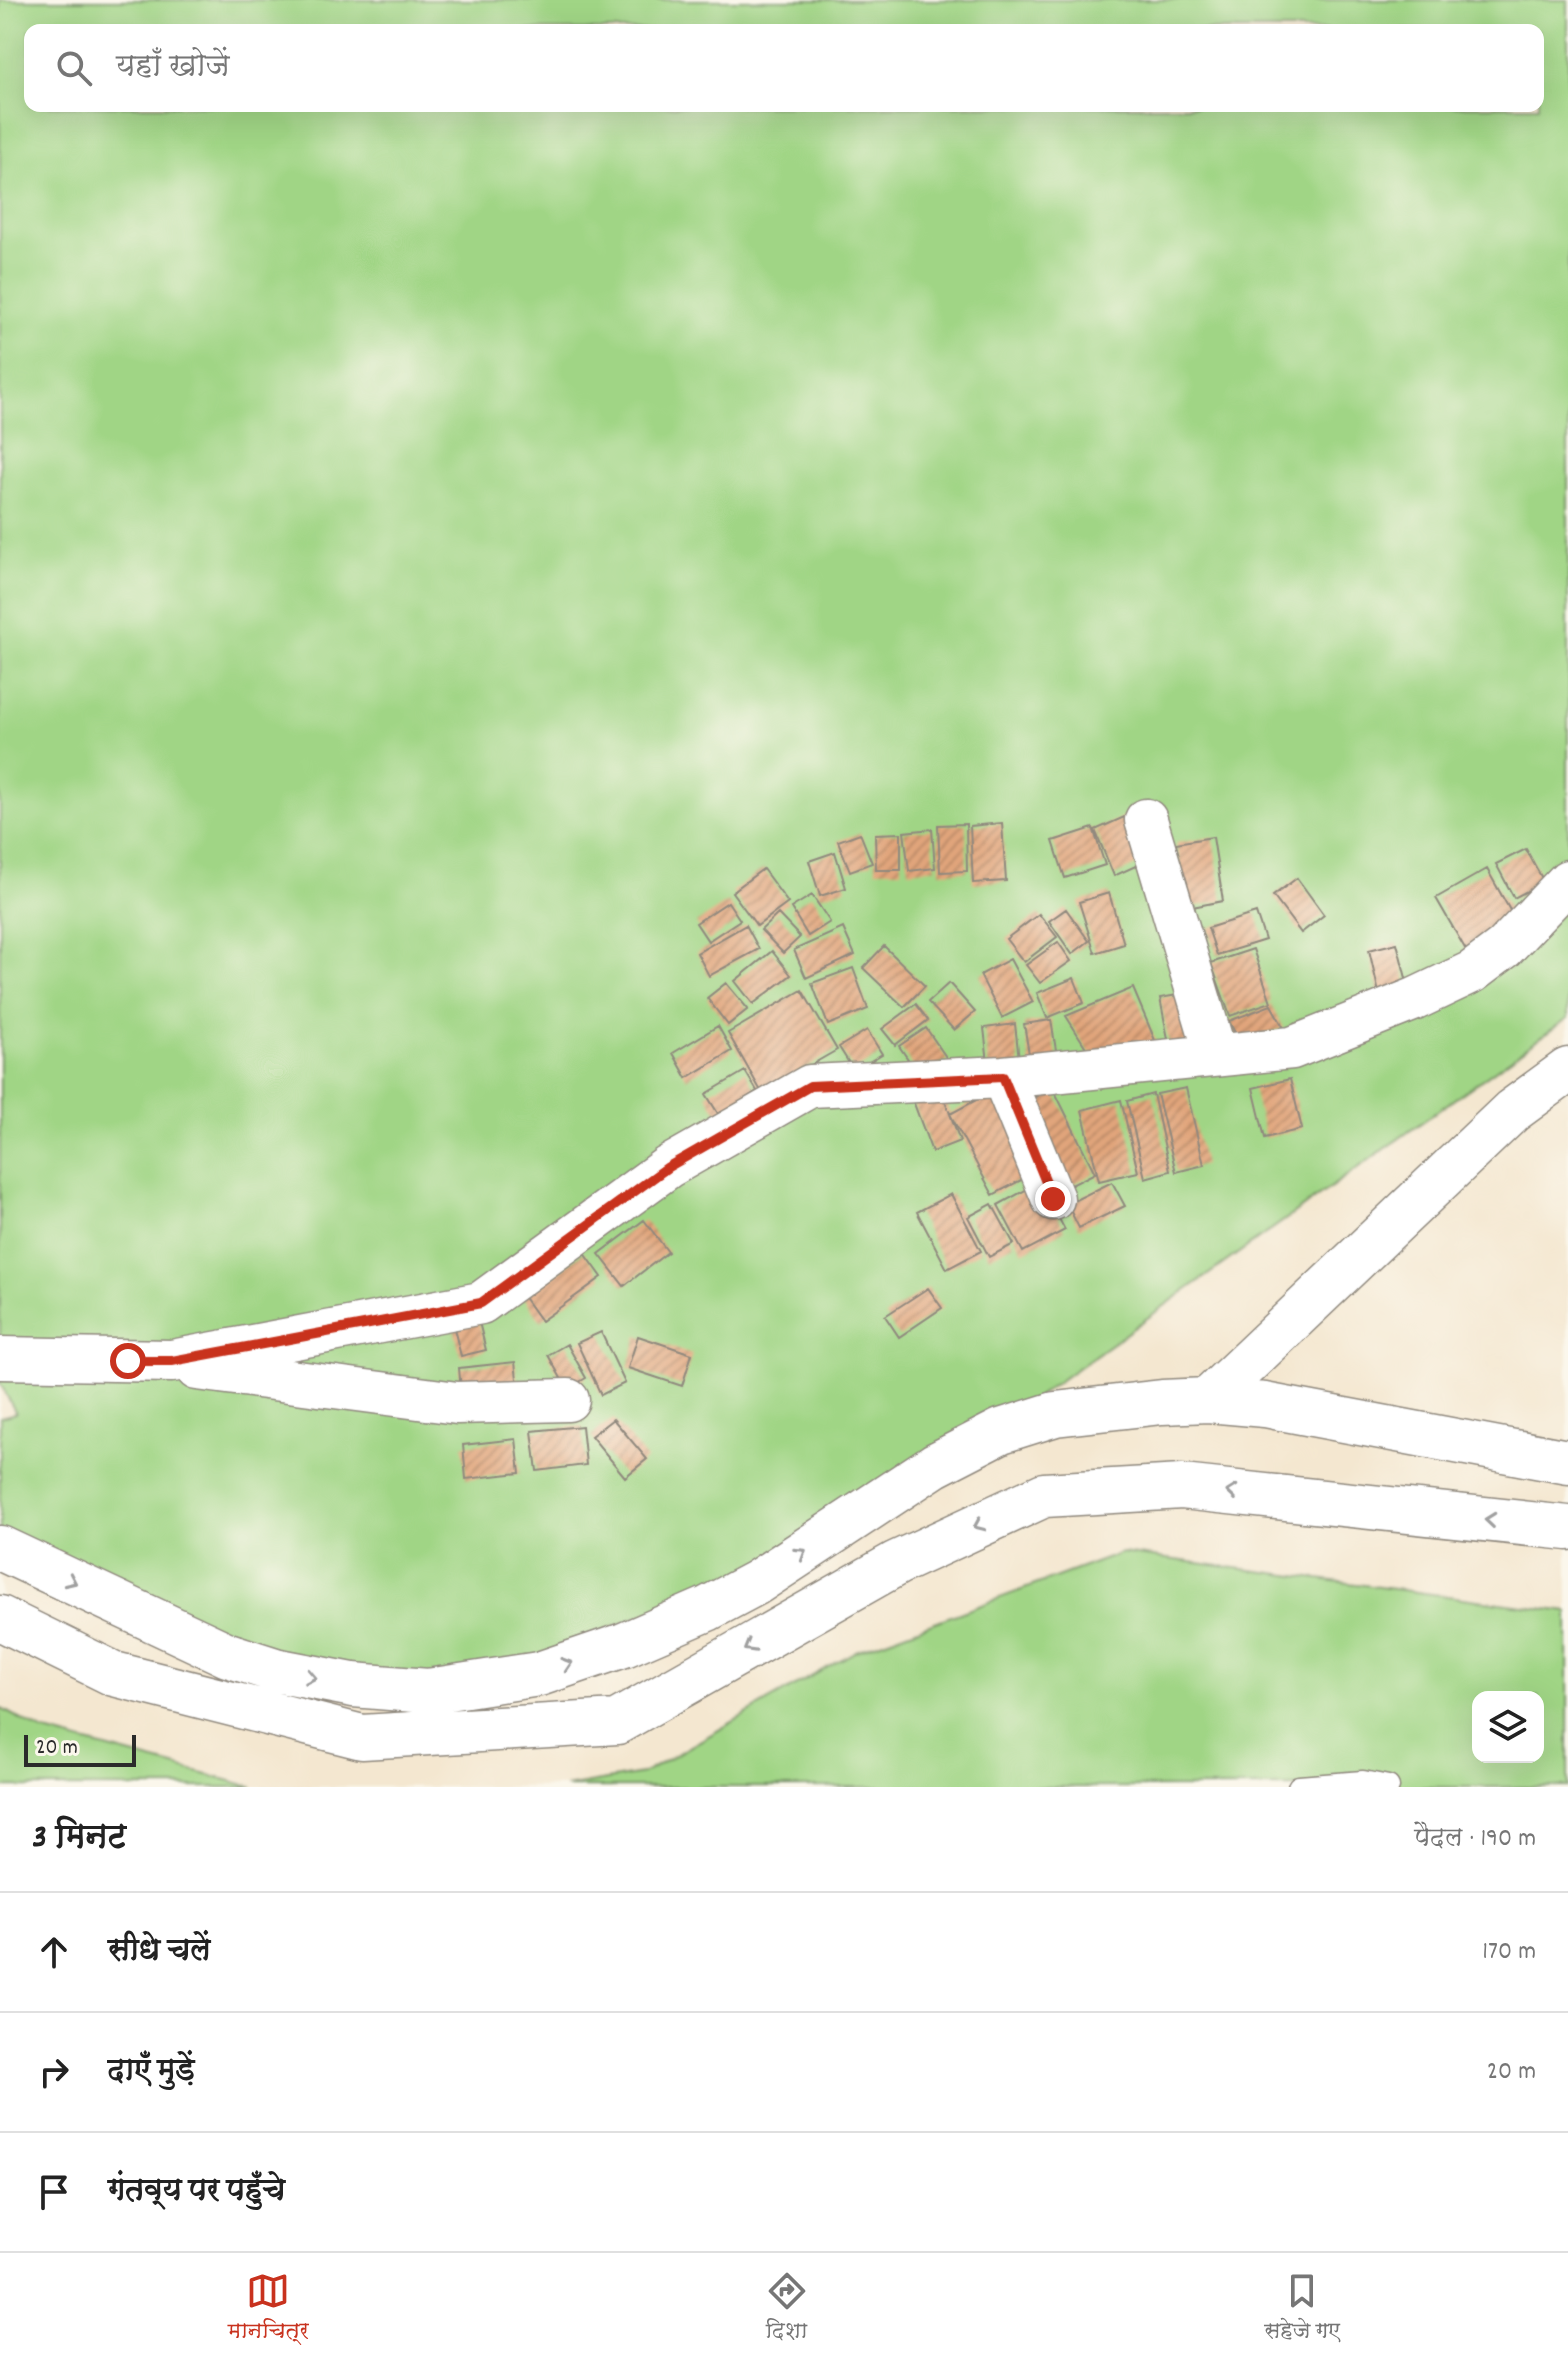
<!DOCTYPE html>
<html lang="hi">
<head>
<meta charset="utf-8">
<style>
	:root { --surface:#fff; --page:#f6f6f6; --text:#222; --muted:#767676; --line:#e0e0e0; --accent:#c8321e }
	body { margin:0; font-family:Dekko,"Playpen Sans Deva",sans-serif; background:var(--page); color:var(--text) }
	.controls { position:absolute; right:24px; bottom:24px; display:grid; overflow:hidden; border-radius:16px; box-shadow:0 8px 32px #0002 }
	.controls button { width:72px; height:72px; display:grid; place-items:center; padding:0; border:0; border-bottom:2px solid var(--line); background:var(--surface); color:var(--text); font:40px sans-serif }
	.scale { position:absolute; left:24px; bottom:20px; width:112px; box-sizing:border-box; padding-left:8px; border:4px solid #2b2b2b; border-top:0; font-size:22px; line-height:28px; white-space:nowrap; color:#2b2b2b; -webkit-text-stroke:6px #fbf7ec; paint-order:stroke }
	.stop { position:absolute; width:24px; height:24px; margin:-18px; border:6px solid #c8321e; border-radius:50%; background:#fff }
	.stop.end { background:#c8321e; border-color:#fff; box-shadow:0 2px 8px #0008 }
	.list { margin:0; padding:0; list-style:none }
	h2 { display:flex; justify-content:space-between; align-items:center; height:104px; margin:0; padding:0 32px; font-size:34px }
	h2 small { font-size:26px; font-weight:400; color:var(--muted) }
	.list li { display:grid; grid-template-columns:52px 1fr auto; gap:24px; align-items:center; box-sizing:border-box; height:120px; padding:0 32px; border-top:2px solid var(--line) }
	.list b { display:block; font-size:30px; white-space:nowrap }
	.list em { font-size:26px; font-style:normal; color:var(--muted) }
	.icon { flex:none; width:44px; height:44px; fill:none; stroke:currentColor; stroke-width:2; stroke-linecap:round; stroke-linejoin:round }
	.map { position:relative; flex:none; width:1568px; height:1787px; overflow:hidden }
	.search { position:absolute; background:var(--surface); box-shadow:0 8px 32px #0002; left:24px; right:24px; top:24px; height:88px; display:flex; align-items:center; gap:20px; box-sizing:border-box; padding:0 28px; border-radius:16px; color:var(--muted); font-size:30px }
	.sheet { height:464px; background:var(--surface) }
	nav { display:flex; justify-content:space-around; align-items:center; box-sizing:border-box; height:112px; border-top:2px solid var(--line); background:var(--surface); font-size:22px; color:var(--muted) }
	nav a { display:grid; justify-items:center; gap:4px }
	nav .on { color:var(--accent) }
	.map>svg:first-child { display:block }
	.green { fill:#a0d585; stroke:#668058; stroke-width:2; fill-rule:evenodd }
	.building { fill:url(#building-hatch) }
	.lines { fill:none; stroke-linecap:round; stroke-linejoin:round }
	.service-casing { stroke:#90897e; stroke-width:25 }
	.minor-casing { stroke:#90897e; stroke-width:45 }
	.tertiary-casing { stroke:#90897e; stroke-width:47 }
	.service { stroke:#fff; stroke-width:22 }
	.minor { stroke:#fff; stroke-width:42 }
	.tertiary { stroke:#fff; stroke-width:44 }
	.oneway { stroke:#a0a0a0 }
	.route { stroke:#c8321e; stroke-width:10 }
</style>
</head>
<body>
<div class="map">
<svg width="1568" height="1787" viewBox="0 0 1568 1787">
	<defs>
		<pattern id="building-hatch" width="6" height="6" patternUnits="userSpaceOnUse" patternTransform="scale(2)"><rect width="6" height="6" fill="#e1a57b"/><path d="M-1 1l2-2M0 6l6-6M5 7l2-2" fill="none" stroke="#b78765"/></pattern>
	</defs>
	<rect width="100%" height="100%" fill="#fbf7ec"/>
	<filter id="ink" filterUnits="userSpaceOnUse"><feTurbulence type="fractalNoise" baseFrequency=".0125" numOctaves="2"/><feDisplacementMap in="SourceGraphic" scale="16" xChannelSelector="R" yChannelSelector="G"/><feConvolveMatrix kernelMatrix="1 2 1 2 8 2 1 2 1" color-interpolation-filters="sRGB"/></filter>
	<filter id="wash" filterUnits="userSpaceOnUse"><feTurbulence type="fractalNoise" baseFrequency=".006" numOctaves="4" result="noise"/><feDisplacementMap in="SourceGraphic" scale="32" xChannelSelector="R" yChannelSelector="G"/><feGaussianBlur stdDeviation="1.8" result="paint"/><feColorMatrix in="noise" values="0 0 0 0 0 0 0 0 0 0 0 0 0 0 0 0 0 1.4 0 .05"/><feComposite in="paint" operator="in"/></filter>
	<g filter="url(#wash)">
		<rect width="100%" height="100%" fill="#f4e7d0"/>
		<path class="green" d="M 0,0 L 1568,0 L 1568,1018 L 853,1528 L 430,1702 L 0,1558 L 0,1417 L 16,1413 L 0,1383 ZM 30,30 L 1538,30 L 1538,106 L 30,106 Z
			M 1122,1553 L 1568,1612 L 1568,1787 L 565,1787 L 642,1774 L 856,1651 ZM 1478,1697 L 1538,1697 L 1538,1757 L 1478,1757 Z
			M 0,1708 L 42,1731 L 253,1787 L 0,1787 Z"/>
		<g id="blocks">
			<path class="building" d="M 1131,814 L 1151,859 L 1114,876 L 1095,830 Z
				M 1002,823 L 1006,881 L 973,883 L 970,826 Z
				M 966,824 L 967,871 L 940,872 L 938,825 Z
				M 1093,828 L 1105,865 L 1065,878 L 1053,841 Z
				M 932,829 L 935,868 L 909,871 L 904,832 Z
				M 860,833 L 872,863 L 850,871 L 838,841 Z
				M 901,833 L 901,870 L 876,870 L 875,834 Z
				M 1213,837 L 1223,901 L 1187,908 L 1176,843 Z
				M 1526,849 L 1544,882 L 1514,898 L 1496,864 Z
				M 835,852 L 846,888 L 820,896 L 809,861 Z
				M 763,869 L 788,903 L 757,926 L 732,892 Z
				M 1487,869 L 1517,923 L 1467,952 L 1436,898 Z
				M 1297,878 L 1324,915 L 1301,933 L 1273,896 Z
				M 1109,893 L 1124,944 L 1095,953 L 1079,902 Z
				M 812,895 L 830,922 L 808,936 L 791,908 Z
				M 728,902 L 740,920 L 708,941 L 696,923 Z
				M 1066,909 L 1089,941 L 1072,954 L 1049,921 Z
				M 1256,913 L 1265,940 L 1217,955 L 1208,928 Z
				M 778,914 L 800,937 L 783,953 L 761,930 Z
				M 1039,914 L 1057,937 L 1024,962 L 1006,939 Z
				M 746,925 L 759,949 L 709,976 L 697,953 Z
				M 843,928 L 855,955 L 806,978 L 794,950 Z
				M 1058,942 L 1071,961 L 1040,983 L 1026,965 Z
				M 1397,943 L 1408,986 L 1379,993 L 1369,950 Z
				M 884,946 L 925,986 L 904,1007 L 863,968 Z
				M 1253,949 L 1271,1002 L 1230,1016 L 1211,963 Z
				M 772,951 L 791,975 L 753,1004 L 735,981 Z
				M 1010,959 L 1033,1002 L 1002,1018 L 980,975 Z
				M 853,968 L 868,1009 L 828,1025 L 812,983 Z
				M 1074,978 L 1084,1003 L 1047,1018 L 1037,993 Z
				M 726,983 L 748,1009 L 728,1025 L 707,998 Z
				M 949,983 L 975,1012 L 954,1030 L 928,1002 Z
				M 1133,988 L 1157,1045 L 1090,1054 L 1066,1016 Z
				M 802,990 L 837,1050 L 762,1093 L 728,1033 Z
				M 1189,993 L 1196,1040 L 1170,1049 L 1160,998 Z
				M 916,1004 L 928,1020 L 895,1045 L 882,1029 Z
				M 1271,1005 L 1284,1028 L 1240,1043 L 1229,1021 Z
				M 1051,1020 L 1059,1068 L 1032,1072 L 1024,1024 Z
				M 1015,1024 L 1020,1068 L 989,1071 L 984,1028 Z
				M 718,1026 L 732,1051 L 687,1078 L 673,1053 Z
				M 926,1028 L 948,1060 L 921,1078 L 899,1046 Z
				M 867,1030 L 882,1054 L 854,1071 L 839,1047 Z
				M 745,1071 L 757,1091 L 719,1115 L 706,1094 Z
				M 1290,1079 L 1302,1129 L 1265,1138 L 1253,1088 Z
				M 940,1087 L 960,1141 L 932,1152 L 912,1098 Z
				M 1053,1088 L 1095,1173 L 1060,1191 L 1017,1106 Z
				M 1186,1088 L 1204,1165 L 1176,1172 L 1157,1094 Z
				M 995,1090 L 1038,1171 L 993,1195 L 950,1114 Z
				M 1153,1094 L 1170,1171 L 1145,1178 L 1127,1101 Z
				M 1121,1100 L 1138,1172 L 1099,1181 L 1082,1110 Z
				M 1040,1182 L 1065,1230 L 1023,1252 L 998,1205 Z
				M 1112,1182 L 1125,1206 L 1079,1228 L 1067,1204 Z
				M 951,1194 L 981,1251 L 947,1269 L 917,1212 Z
				M 992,1204 L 1014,1244 L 989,1257 L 968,1217 Z
				M 644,1220 L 668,1252 L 624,1286 L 599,1254 Z
				M 584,1252 L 602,1277 L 541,1321 L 523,1296 Z
				M 928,1288 L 942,1308 L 899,1337 L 885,1316 Z
				M 477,1314 L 486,1350 L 461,1356 L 452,1321 Z
				M 601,1332 L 625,1383 L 601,1395 L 577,1343 Z
				M 638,1336 L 692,1354 L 682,1386 L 628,1368 Z
				M 567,1344 L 586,1378 L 567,1389 L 548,1355 Z
				M 515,1362 L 519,1396 L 462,1402 L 459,1368 Z
				M 613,1419 L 647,1459 L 625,1477 L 591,1436 Z
				M 582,1426 L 586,1465 L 537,1471 L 532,1431 Z
				M 516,1439 L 520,1473 L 466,1479 L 463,1445 Z"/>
		</g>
	</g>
	<g filter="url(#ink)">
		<use href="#blocks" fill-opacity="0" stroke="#90897e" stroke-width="2"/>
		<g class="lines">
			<defs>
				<path id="service" d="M 1299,1787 L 1363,1782 L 1388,1787"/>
				<path id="minor" d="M 1146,820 L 1216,1055
					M 1003,1077 L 1053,1199
					M 0,1358 L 172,1361 L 481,1303 L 668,1167 L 810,1086 L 1003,1077 L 1292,1048 L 1415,999 L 1472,972 L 1504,948 L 1568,881
					M 197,1369 L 457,1403 L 568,1400"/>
				<path id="tertiary" d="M 1208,1400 L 1512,1111 L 1568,1070
					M 0,1548 L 228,1655 L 275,1670 L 353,1685 L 428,1691 L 539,1674 L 624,1645 L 707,1609 L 756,1583 L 935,1465 L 1001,1431 L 1055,1414 L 1162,1402 L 1208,1400 L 1265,1405 L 1568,1462
					M 0,1618 L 114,1674 L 362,1737 L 617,1722 L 897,1563 L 1044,1495 L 1182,1487 L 1568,1528"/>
			</defs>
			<use href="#service" class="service-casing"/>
			<use href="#minor" class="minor-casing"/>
			<use href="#tertiary" class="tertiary-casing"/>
			<use href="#service" class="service"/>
			<use href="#minor" class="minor"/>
			<use href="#tertiary" class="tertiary"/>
		</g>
		<defs><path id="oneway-chevron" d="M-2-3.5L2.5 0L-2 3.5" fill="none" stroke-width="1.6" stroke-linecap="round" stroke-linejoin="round" transform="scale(2)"/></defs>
		<g class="oneway">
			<use href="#oneway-chevron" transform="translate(1232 1492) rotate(-174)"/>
			<use href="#oneway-chevron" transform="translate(1490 1520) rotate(-174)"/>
			<use href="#oneway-chevron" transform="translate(979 1525) rotate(156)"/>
			<use href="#oneway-chevron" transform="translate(801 1553) rotate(-33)"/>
			<use href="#oneway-chevron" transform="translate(71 1581) rotate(25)"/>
			<use href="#oneway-chevron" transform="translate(749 1647) rotate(150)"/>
			<use href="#oneway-chevron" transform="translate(567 1664) rotate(-18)"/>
			<use href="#oneway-chevron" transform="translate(311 1677) rotate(11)"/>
		</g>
	</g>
	<g class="lines" filter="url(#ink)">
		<path class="route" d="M 128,1361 L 172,1361 L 481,1303 L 668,1167 L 810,1086 L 1003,1077 L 1053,1199"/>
	</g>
</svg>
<div class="controls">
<button><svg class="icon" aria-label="layers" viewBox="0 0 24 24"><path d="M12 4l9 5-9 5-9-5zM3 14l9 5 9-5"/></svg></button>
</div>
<div class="scale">20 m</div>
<div class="stop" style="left:128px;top:1361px"></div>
<div class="stop end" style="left:1053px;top:1199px"></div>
<div class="search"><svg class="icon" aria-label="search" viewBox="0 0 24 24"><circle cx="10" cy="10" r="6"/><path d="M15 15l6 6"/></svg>यहाँ खोजें</div>
</div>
<section class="sheet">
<h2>3 मिनट<small>पैदल · 190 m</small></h2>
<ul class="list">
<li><svg class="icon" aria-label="ahead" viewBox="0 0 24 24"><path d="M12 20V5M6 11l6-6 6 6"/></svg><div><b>सीधे चलें</b></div><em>170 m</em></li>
<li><svg class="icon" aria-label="right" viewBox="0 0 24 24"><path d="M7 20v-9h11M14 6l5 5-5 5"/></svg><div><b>दाएँ मुड़ें</b></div><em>20 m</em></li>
<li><svg class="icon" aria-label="arrive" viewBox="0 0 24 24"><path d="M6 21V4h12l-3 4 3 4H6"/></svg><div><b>गंतव्य पर पहुँचे</b></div></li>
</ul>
</section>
<nav>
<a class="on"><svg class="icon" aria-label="map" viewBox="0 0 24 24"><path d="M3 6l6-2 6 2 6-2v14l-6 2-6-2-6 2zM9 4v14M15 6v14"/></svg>मानचित्र</a>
<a><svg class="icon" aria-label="directions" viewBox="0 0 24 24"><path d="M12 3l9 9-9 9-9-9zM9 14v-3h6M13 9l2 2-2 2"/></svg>दिशा</a>
<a><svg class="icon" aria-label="saved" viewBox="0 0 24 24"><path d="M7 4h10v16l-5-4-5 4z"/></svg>सहेजे गए</a>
</nav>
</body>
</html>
